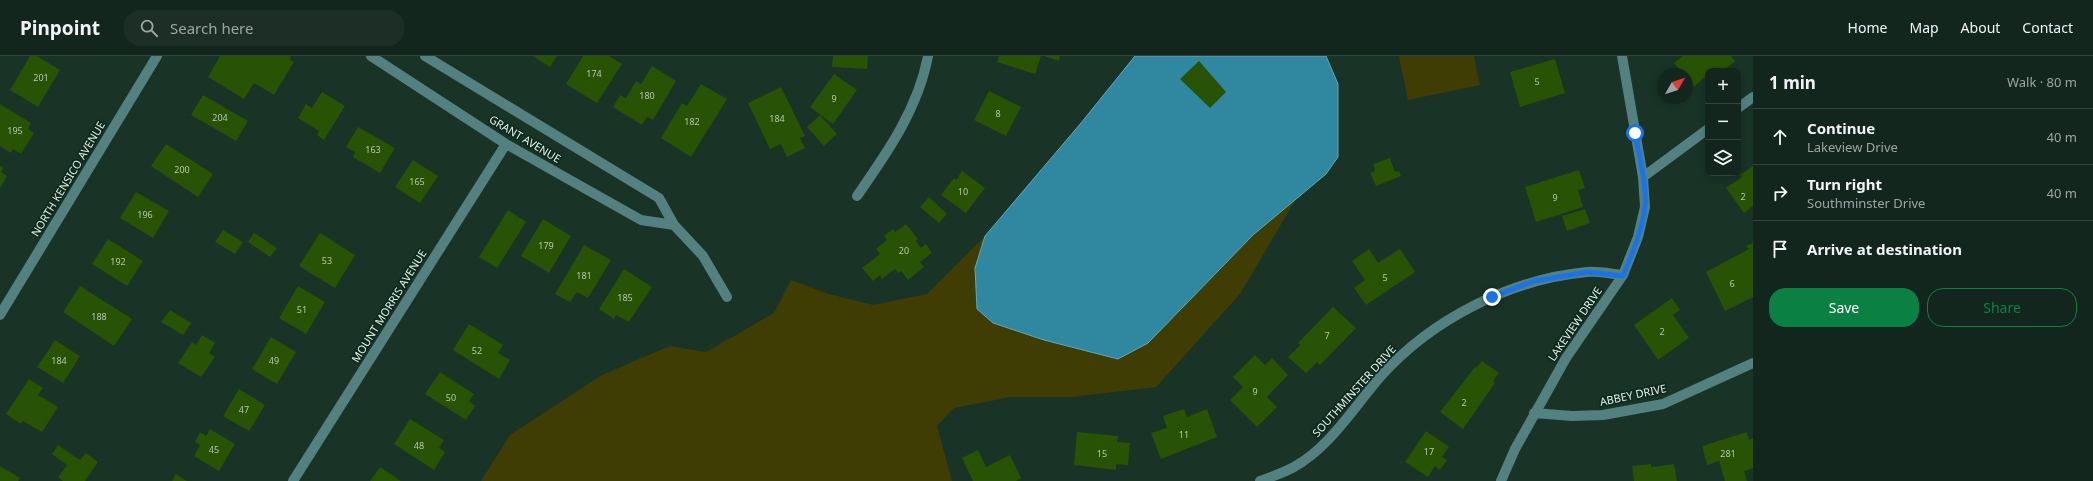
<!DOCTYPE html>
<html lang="en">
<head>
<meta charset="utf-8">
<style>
	:root { --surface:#13261d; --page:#1c2e26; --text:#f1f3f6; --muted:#9da5a4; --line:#32433b; --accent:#0b8043 }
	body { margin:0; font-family:"Noto Sans",sans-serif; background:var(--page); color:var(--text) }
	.controls { position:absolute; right:12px; top:12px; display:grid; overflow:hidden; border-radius:8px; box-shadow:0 2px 6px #0003 }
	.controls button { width:36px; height:36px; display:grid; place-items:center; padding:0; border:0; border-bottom:1px solid var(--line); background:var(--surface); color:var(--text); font:20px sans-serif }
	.compass { position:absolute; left:1657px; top:12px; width:36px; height:36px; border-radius:50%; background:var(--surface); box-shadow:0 2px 6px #0003; rotate:51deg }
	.stop { position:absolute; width:12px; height:12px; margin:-9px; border:3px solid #1a73e8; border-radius:50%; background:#fff }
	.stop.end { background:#1a73e8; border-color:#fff; box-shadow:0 1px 4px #0008 }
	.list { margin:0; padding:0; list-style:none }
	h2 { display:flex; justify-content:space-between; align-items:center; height:52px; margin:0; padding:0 16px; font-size:17px }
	h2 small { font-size:13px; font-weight:400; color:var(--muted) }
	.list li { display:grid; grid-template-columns:26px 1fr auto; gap:12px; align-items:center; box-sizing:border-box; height:56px; padding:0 16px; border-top:1px solid var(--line) }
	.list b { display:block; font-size:15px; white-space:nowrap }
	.list p { margin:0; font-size:13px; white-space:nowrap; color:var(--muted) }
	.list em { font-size:13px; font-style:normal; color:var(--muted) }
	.actions { display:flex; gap:8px; padding:12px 16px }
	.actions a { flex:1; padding:9px 0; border:1px solid var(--accent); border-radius:16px; text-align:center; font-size:14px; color:var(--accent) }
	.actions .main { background:var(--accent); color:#fff }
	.icon { flex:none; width:22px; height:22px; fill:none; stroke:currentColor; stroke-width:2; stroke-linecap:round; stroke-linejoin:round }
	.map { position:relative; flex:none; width:1753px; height:425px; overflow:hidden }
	header { display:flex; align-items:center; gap:24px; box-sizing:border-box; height:56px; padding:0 20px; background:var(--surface); border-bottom:1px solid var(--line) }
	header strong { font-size:19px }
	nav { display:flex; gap:22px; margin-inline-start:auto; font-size:14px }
	.search { width:280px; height:36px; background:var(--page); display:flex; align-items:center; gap:10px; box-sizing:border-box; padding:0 14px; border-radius:16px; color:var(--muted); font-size:15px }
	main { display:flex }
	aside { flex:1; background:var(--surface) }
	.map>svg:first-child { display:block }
	.green { fill:#403d04 }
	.water { fill:#3087a0; stroke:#65a7b6 }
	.building { fill:#285204 }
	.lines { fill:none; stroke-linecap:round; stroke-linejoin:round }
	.minor { stroke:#53817f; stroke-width:10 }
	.route { stroke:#1a73e8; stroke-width:5 }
	.labels { text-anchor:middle; stroke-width:3.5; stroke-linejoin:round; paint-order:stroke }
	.number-label { font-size:9px; fill:#b3c9af }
	.street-label { font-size:11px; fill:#e1f1e8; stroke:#0e291e }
</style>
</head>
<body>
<header>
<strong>Pinpoint</strong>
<div class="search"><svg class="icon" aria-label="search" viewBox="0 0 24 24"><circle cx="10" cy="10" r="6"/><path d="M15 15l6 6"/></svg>Search here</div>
<nav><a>Home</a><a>Map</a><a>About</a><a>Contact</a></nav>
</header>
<main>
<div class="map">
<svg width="1753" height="425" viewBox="0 0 1753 425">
	<rect width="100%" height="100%" fill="#193327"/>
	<path class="green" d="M 1399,0 L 1474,0 L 1480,29 L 1408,44 Z
		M 1296,143 L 1240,238 L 1156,331 L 1071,341 L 1011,341 L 954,352 L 937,370 L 952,425 L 481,425 L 510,379 L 602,319 L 670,290 L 706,296 L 774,257 L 791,224 L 829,238 L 873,249 L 927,238 L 985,180 L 975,212 L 977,253 L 993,267 L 1253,179 Z"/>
	<path class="water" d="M 1135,0 L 1326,0 L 1338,28 L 1338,101 L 1326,118 L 1253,179 L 1148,287 L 1118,303 L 1044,284 L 993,267 L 977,253 L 975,212 L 985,180 L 1081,67 Z"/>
	<path class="building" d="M 30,0 L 37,0 L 60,14 L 38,51 L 10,34 Z
		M 220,0 L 289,0 L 291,1 L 290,4 L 294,6 L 274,39 L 254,27 L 244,43 L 208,21 Z
		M 533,0 L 557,0 L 550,11 Z
		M 583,0 L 609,0 L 622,8 L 597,47 L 566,28 Z
		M 833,0 L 868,0 L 867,13 L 832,11 Z
		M 999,0 L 1041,0 L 1035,18 L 997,6 Z
		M 1044,0 L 1060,0 L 1059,5 Z
		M 1683,0 L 1731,0 L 1735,5 L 1723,15 L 1708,15 L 1708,19 L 1693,31 L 1687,23 L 1687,18 L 1683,18 L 1674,7 Z
		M 1555,3 L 1565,37 L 1520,51 L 1510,16 Z
		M 1199,5 L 1226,36 L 1210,52 L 1180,23 Z
		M 652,10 L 676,25 L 653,64 L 647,61 L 642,69 L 613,51 L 620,39 L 626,42 L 636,25 L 641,28 Z
		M 834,18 L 857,34 L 833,68 L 810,51 Z
		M 701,28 L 727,43 L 691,101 L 661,82 L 682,47 L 687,50 Z
		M 781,31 L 805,80 L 800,82 L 805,92 L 787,101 L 781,88 L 770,93 L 748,47 Z
		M 989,35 L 1021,51 L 1006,80 L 974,64 Z
		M 322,36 L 345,50 L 324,84 L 317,79 L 319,75 L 298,62 L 306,48 L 312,52 Z
		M 203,39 L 248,65 L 236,85 L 191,59 Z
		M 0,48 L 31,67 L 28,73 L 34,77 L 21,98 L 13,93 L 11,97 L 0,90 Z
		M 820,59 L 837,78 L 824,90 L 807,71 Z
		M 358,71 L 395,92 L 380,117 L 353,101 L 355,96 L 346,91 Z
		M 166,88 L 213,118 L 198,141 L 151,110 Z
		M 1390,102 L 1395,116 L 1399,115 L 1401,120 L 1376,130 L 1370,117 L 1375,115 L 1373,108 Z
		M 413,104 L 438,120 L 420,147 L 395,131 Z
		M 0,110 L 3,112 L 1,116 L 7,120 L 0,132 Z
		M 1753,110 L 1753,150 L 1744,157 L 1726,132 L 1742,121 L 1740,119 Z
		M 1579,114 L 1585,132 L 1578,134 L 1583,151 L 1536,166 L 1525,131 Z
		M 962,115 L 985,132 L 966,157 L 941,139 L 954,122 L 956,124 Z
		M 136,136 L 169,155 L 153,182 L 120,162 Z
		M 929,141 L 947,158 L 939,167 L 920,151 Z
		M 1585,153 L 1590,167 L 1567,175 L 1562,160 Z
		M 508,154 L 526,166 L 497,212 L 479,201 Z
		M 543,163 L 571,180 L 549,217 L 521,200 Z
		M 906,168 L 918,183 L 916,185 L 921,192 L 926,188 L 932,197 L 920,206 L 924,211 L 908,224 L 901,215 L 898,217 L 895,213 L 882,223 L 880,219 L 873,225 L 862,212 L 880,198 L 876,193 L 887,184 L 884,180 L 893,173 L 895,176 Z
		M 223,174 L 243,186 L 235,198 L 215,186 Z
		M 254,177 L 277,192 L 270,201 L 248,186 Z
		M 320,177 L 355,199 L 335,232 L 299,210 Z
		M 108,183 L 143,205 L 127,230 L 92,208 Z
		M 1753,187 L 1753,241 L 1725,255 L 1706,216 L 1749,193 L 1746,190 Z
		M 584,189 L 611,204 L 588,242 L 577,236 L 570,246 L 555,238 Z
		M 1369,193 L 1378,207 L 1400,193 L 1415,216 L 1366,249 L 1354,232 L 1365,224 L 1352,205 Z
		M 624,213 L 652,231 L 629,266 L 616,259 L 614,263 L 599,253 Z
		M 80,230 L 132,263 L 114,290 L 63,256 Z
		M 298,230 L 325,246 L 306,278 L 279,262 Z
		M 1672,242 L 1680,254 L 1673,259 L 1689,282 L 1658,304 L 1634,269 Z
		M 1333,251 L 1356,272 L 1320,309 L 1317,306 L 1306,317 L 1288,301 L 1300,289 L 1298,287 Z
		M 170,254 L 191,267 L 183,279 L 161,266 Z
		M 469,268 L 503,289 L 498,297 L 510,304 L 499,323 L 453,294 Z
		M 202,279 L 215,287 L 209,297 L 215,301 L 201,321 L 178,307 L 192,286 L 196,289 Z
		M 271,281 L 296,296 L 277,328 L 252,313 Z
		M 55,284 L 80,300 L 63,327 L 37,311 Z
		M 1255,299 L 1265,309 L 1272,302 L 1288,319 L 1267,341 L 1277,351 L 1257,371 L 1230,344 L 1243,331 L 1233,321 Z
		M 1482,305 L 1499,317 L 1493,325 L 1495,327 L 1463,373 L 1440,356 L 1475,311 L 1476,312 Z
		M 440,316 L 474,338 L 469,345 L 475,350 L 466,364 L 425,338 Z
		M 29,323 L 43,332 L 38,339 L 58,351 L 42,376 L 23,365 L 21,368 L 6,358 Z
		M 239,333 L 265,349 L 249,375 L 223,360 Z
		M 1184,353 L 1187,361 L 1207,353 L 1217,381 L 1161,403 L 1151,377 L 1167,372 L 1163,360 Z
		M 410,363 L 444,384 L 439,392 L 445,396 L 434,414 L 394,388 Z
		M 210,373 L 235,388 L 219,415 L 194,400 L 200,389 L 195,386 L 200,376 L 206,380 Z
		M 1426,375 L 1449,391 L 1442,401 L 1447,404 L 1440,414 L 1435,410 L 1428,421 L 1405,406 Z
		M 1077,376 L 1118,380 L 1117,386 L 1130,387 L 1128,409 L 1116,408 L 1116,414 L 1074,409 Z
		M 1747,376 L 1749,384 L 1753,382 L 1753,412 L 1744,415 L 1747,425 L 1725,425 L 1719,405 L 1707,409 L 1702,390 Z
		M 58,389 L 80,404 L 86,397 L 98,406 L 85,425 L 63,425 L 58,421 L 67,409 L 52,398 Z
		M 978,394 L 986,411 L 1010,399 L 1021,422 L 1016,425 L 973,425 L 962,402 Z
		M 1651,408 L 1651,411 L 1674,408 L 1677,425 L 1634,425 L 1632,410 Z
		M 0,410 L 20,422 L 18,425 L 0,425 Z
		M 380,411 L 401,425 L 370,425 Z
		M 176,418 L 187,425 L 172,425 Z"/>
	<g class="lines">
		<path class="minor" d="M 371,0 L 506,88 L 641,164 L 674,169
			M 425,0 L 659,142 L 674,169 L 703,200 L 727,241
			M 1738,52 L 1753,41
			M 1643,121 L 1708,73
			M 857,140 C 887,97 918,53 928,0
			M 0,259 L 157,0
			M 1534,357 L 1572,360 L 1603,359 L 1663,348 L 1753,307
			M 293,425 L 506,88
			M 1260,425 C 1271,421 1283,417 1294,411 C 1330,391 1354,351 1381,320 C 1432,263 1511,223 1587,216 C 1599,215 1612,218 1623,219
			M 1501,425 L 1515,393 L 1566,302 L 1623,219 L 1638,181 L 1645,151 L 1643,121 L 1622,0"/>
	</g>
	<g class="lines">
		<path class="route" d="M 1492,241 L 1534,225 L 1588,216 L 1623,220 C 1632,198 1642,175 1645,151 C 1647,127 1639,101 1635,77"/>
	</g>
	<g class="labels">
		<g class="number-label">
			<text x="594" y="21">174</text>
			<text x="41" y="25">201</text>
			<text x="1537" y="29">5</text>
			<text x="647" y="43">180</text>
			<text x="834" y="46">9</text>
			<text x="998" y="61">8</text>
			<text x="220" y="65">204</text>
			<text x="777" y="66">184</text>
			<text x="692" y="69">182</text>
			<text x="15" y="78">195</text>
			<text x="373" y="97">163</text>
			<text x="182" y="117">200</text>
			<text x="417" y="129">165</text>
			<text x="963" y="139">10</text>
			<text x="1743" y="144">2</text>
			<text x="1555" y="145">9</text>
			<text x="145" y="162">196</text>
			<text x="546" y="193">179</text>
			<text x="904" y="198">20</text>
			<text x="327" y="208">53</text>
			<text x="118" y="209">192</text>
			<text x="584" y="223">181</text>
			<text x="1385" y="225">5</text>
			<text x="1732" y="231">6</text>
			<text x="625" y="245">185</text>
			<text x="302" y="257">51</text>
			<text x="99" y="264">188</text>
			<text x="1662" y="279">2</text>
			<text x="1327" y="283">7</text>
			<text x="477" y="298">52</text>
			<text x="59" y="308">184</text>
			<text x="274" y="308">49</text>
			<text x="1255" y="339">9</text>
			<text x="451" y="345">50</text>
			<text x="1464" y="350">2</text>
			<text x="244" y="357">47</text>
			<text x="1184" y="382">11</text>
			<text x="419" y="393">48</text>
			<text x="214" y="397">45</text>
			<text x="1429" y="399">17</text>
			<text x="1102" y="401">15</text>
			<text x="1728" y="401">281</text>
		</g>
		<g class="street-label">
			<text transform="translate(525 83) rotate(31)" y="4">GRANT AVENUE</text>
			<text transform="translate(68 123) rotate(-59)" y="4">NORTH KENSICO AVENUE</text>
			<text transform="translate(389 250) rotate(-58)" y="4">MOUNT MORRIS AVENUE</text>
			<text transform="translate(1575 268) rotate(-56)" y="4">LAKEVIEW DRIVE</text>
			<text transform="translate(1354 335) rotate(-48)" y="4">SOUTHMINSTER DRIVE</text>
			<text transform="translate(1633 339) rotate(-12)" y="4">ABBEY DRIVE</text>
		</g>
	</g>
</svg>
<div class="controls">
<button>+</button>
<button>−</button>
<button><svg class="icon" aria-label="layers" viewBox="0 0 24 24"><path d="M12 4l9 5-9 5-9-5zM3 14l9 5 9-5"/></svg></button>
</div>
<svg class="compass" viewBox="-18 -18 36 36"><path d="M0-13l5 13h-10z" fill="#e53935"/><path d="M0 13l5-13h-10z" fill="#9da5a4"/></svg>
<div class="stop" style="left:1635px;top:77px"></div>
<div class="stop end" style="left:1492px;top:241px"></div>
</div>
<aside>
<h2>1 min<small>Walk · 80 m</small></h2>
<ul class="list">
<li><svg class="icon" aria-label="ahead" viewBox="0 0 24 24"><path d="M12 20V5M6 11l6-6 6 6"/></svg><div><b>Continue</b><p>Lakeview Drive</p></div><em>40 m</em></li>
<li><svg class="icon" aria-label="right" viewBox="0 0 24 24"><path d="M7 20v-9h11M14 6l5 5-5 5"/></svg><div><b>Turn right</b><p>Southminster Drive</p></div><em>40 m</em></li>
<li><svg class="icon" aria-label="arrive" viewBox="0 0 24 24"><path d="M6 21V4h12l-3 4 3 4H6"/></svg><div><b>Arrive at destination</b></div></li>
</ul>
<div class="actions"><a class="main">Save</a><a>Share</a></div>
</aside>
</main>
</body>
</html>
